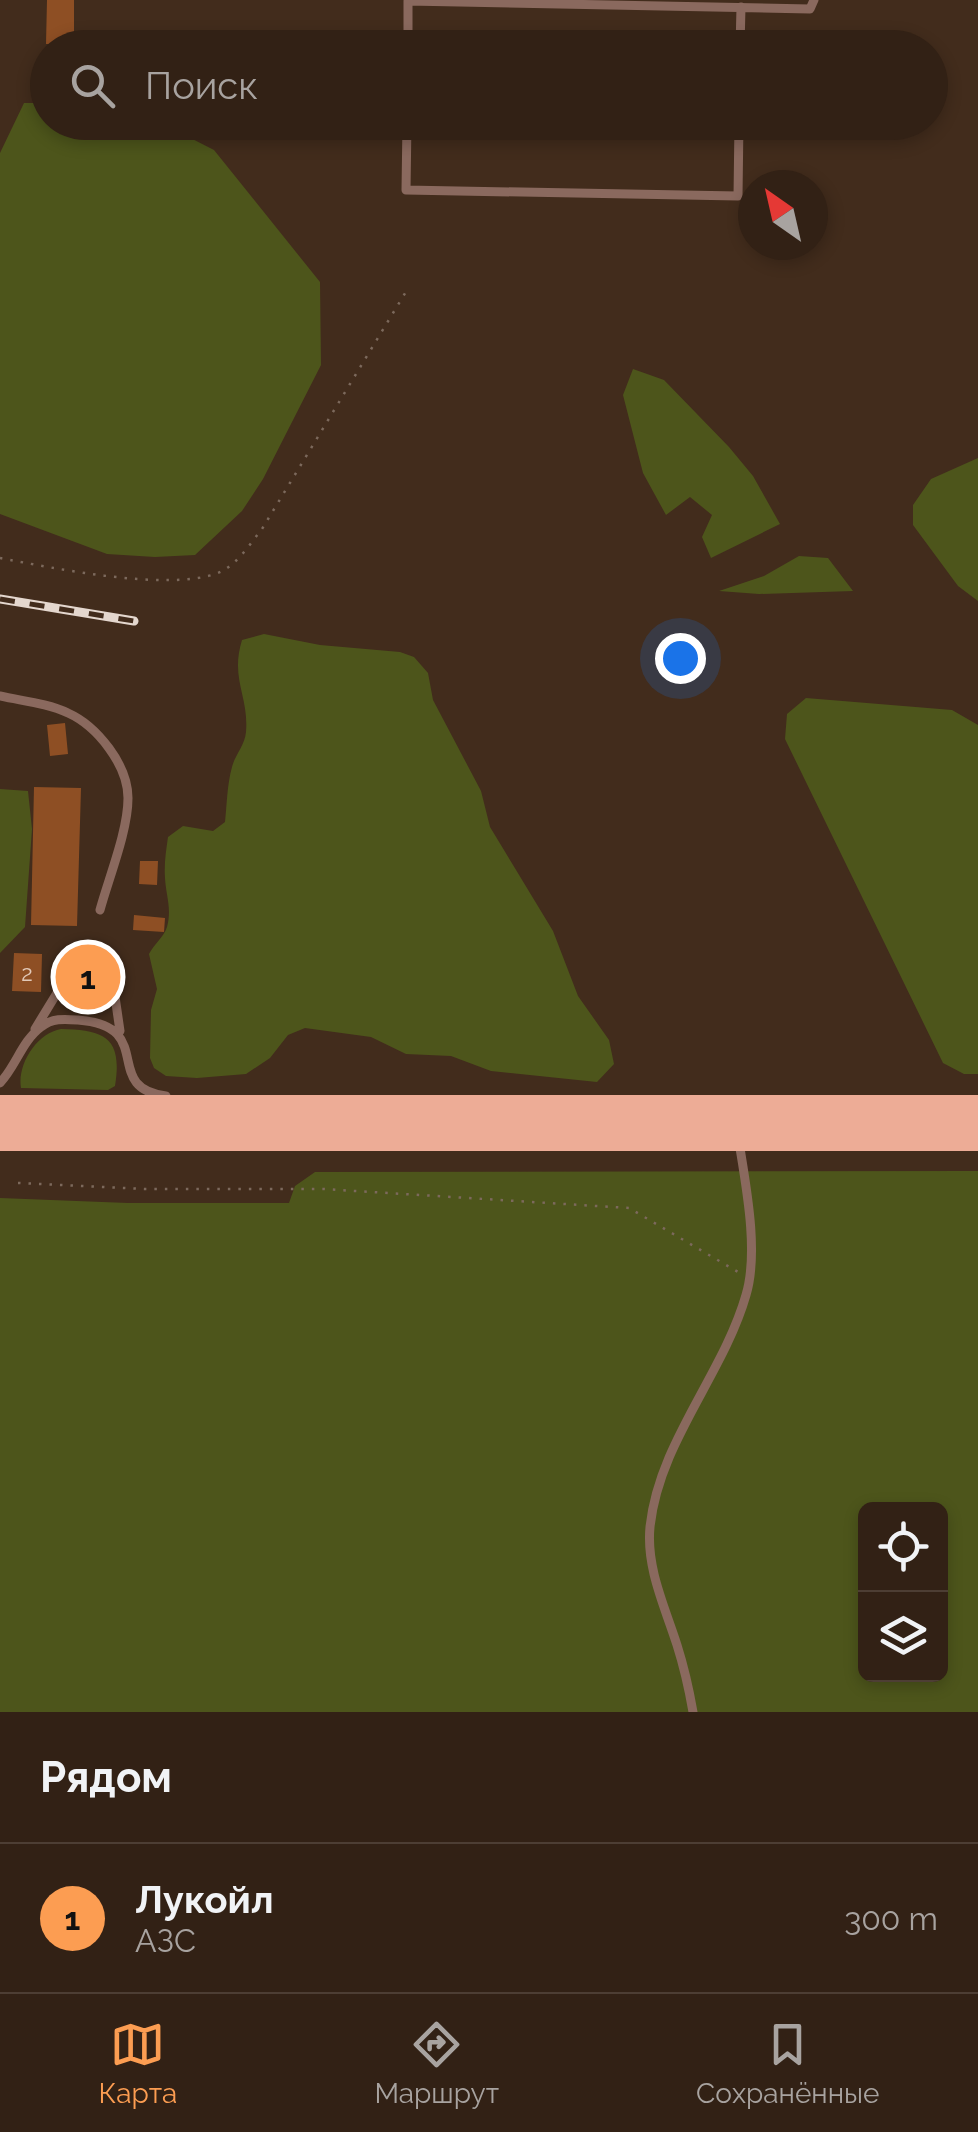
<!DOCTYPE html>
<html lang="ru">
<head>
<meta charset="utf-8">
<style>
	:root { --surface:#322115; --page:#3d2e22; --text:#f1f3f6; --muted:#a8a3a0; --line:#4d3e34; --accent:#fc9d52 }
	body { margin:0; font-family:Raleway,sans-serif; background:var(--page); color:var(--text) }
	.controls { position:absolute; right:30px; bottom:30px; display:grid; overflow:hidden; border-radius:15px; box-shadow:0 5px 15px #0003 }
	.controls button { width:90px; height:90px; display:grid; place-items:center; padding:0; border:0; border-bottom:2px solid var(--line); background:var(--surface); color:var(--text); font:50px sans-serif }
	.compass { position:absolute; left:738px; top:170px; width:90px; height:90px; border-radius:50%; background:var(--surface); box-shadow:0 5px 15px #0003; rotate:326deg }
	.you { position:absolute; left:680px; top:658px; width:35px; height:35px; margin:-25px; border:8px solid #fff; border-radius:50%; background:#1a73e8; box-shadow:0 0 0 15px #1a73e833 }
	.badge { display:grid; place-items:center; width:65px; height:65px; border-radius:50%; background:var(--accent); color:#111; font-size:32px; font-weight:700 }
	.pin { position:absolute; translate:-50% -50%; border:5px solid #fff; box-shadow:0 2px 10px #0006 }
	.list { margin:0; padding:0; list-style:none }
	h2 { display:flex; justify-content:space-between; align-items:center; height:130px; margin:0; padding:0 40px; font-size:42px }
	h2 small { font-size:32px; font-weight:400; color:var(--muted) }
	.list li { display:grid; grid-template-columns:65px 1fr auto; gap:30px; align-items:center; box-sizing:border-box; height:150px; padding:0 40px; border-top:2px solid var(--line) }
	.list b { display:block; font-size:38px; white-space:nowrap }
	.list p { margin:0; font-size:32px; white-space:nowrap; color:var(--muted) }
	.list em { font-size:32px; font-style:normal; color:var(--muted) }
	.icon { flex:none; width:55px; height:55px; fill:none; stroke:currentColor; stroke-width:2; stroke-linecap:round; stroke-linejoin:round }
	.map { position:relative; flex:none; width:978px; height:1712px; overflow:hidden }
	.search { position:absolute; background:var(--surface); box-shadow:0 5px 15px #0003; left:30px; right:30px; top:30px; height:110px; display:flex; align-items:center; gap:25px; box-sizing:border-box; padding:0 35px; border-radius:55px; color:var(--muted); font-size:38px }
	.sheet { height:280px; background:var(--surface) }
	nav { display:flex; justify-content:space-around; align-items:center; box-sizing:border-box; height:140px; border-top:2px solid var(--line); background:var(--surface); font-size:28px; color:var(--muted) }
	nav a { display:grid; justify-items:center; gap:5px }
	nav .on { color:var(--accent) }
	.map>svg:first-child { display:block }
	.green { fill:#4d551b; fill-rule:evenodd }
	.building { fill:#8e4f24 }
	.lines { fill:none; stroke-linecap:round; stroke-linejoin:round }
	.path { stroke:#7c695c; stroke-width:2.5; stroke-dasharray:2.5 8; stroke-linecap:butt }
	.service { stroke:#8a695e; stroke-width:9 }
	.trunk { stroke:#edac96; stroke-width:28 }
	.rail-casing { stroke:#e4d7ce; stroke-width:9 }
	.rail { stroke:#422c1c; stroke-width:5; stroke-dasharray:15; stroke-linecap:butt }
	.labels { text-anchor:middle; stroke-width:9; stroke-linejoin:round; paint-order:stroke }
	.number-label { font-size:22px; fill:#e2c9b8 }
</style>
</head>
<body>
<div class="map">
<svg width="978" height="1712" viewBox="0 0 978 1712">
	<rect width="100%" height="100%" fill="#422c1c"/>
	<path class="green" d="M 24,103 L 47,103 L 48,122 L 161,123 L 214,150 L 320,282 L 321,365 L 263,479 L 242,511 L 195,555 L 155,557 L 107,554 L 0,514 L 0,153 Z
		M 633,369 L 664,380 L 729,447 L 753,476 L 780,524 L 711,558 L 702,537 L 712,515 L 690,497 L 666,515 L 643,473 L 623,395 Z
		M 978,458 L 978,601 L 958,586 L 913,525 L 913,505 L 931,479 Z
		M 799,556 L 828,558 L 853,591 L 759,594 L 719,591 L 764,576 Z
		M 264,634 L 320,645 L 400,652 L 414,657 L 428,673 L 433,700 L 481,791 L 490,827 L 553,931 L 578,996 L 609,1040 L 614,1064 L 597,1082 L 491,1071 L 451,1056 L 406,1054 L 371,1037 L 305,1028 L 288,1035 L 270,1058 L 246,1074 L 197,1078 L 166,1076 L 154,1068 L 150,1058 L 151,1010 L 157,989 L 149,954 C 154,944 164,937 167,927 C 172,908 166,896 165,878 C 164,864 166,851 168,837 L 183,826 L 213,831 L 225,822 C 227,804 227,785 232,767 C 235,755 245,745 246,732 C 249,696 230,679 242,640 Z
		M 806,698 L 952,710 L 978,725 L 978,1074 L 964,1074 L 943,1063 L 785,739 L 787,714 Z
		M 0,789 L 28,791 L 32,829 L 25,927 L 0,953 Z
		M 61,1029 C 104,1030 123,1037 115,1086 L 108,1090 L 21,1088 C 17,1064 37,1033 61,1029 Z
		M 978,1171 L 978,1712 L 0,1712 L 0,1198 L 128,1203 L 289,1203 L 295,1186 L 315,1172 ZM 866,1510 L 940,1510 L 940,1674 L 866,1674 Z"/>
	<path class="building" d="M 47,0 L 74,0 L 74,44 L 46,44 Z
		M 65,723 L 68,754 L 50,756 L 47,725 Z
		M 34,787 L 81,788 L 77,926 L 31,925 Z
		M 140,861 L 158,861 L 157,885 L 139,884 Z
		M 134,915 L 165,918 L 164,932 L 133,930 Z
		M 14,953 L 42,954 L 41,992 L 12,991 Z
		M 97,977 L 96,994 L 78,993 L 78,978 Z"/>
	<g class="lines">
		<path class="path" d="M 0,558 C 53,568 168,592 218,573 C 237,565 249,545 262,529 L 407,290
			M 18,1183 L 144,1189 L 323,1189 L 629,1208 L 738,1272"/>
		<path class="service" d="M 408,48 L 408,1 L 810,9 L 814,0
			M 740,48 L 741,7
			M 407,122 L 406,190 L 738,196 L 739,122
			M 0,696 C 22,701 47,703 68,713 C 97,726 128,765 128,798 C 128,831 109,877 100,910
			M 35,1029 L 71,970 L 105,969 L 112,976 L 120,1031
			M 0,1083 C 16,1066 22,1041 41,1027 C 52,1018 64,1019 78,1020 C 158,1026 100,1088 166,1096
			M 693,1712 C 689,1689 684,1667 677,1645 C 665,1607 646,1568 650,1527 C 659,1442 723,1375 746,1295 C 759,1252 746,1186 739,1142"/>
		<path class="trunk" d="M 0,1109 L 978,1109
			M 0,1137 L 978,1137"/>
		<defs>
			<path id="rail" d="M 0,599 L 134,621"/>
		</defs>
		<use href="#rail" class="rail-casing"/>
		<use href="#rail" class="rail"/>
	</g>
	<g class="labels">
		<g class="number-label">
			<text x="27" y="981">2</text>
		</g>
	</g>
</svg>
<div class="controls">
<button><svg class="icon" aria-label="locate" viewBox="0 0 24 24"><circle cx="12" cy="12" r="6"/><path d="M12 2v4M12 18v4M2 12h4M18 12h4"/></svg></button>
<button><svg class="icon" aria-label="layers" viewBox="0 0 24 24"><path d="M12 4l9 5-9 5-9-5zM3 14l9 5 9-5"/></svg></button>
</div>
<svg class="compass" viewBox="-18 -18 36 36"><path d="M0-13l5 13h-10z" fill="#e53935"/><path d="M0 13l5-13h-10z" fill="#a8a3a0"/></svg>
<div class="you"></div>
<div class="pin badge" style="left:88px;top:977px">1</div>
<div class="search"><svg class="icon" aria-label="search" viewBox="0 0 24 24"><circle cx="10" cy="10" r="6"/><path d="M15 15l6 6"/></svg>Поиск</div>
</div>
<section class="sheet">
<h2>Рядом<small></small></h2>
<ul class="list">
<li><span class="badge">1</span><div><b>Лукойл</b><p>АЗС</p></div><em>300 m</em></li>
</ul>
</section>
<nav>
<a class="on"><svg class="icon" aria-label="map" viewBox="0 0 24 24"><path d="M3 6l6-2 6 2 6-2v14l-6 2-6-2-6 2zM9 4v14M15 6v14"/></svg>Карта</a>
<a><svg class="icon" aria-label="directions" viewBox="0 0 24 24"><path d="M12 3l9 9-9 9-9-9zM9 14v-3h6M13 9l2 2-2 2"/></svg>Маршрут</a>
<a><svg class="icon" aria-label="saved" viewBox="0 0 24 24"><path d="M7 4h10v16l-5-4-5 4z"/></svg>Сохранённые</a>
</nav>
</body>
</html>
